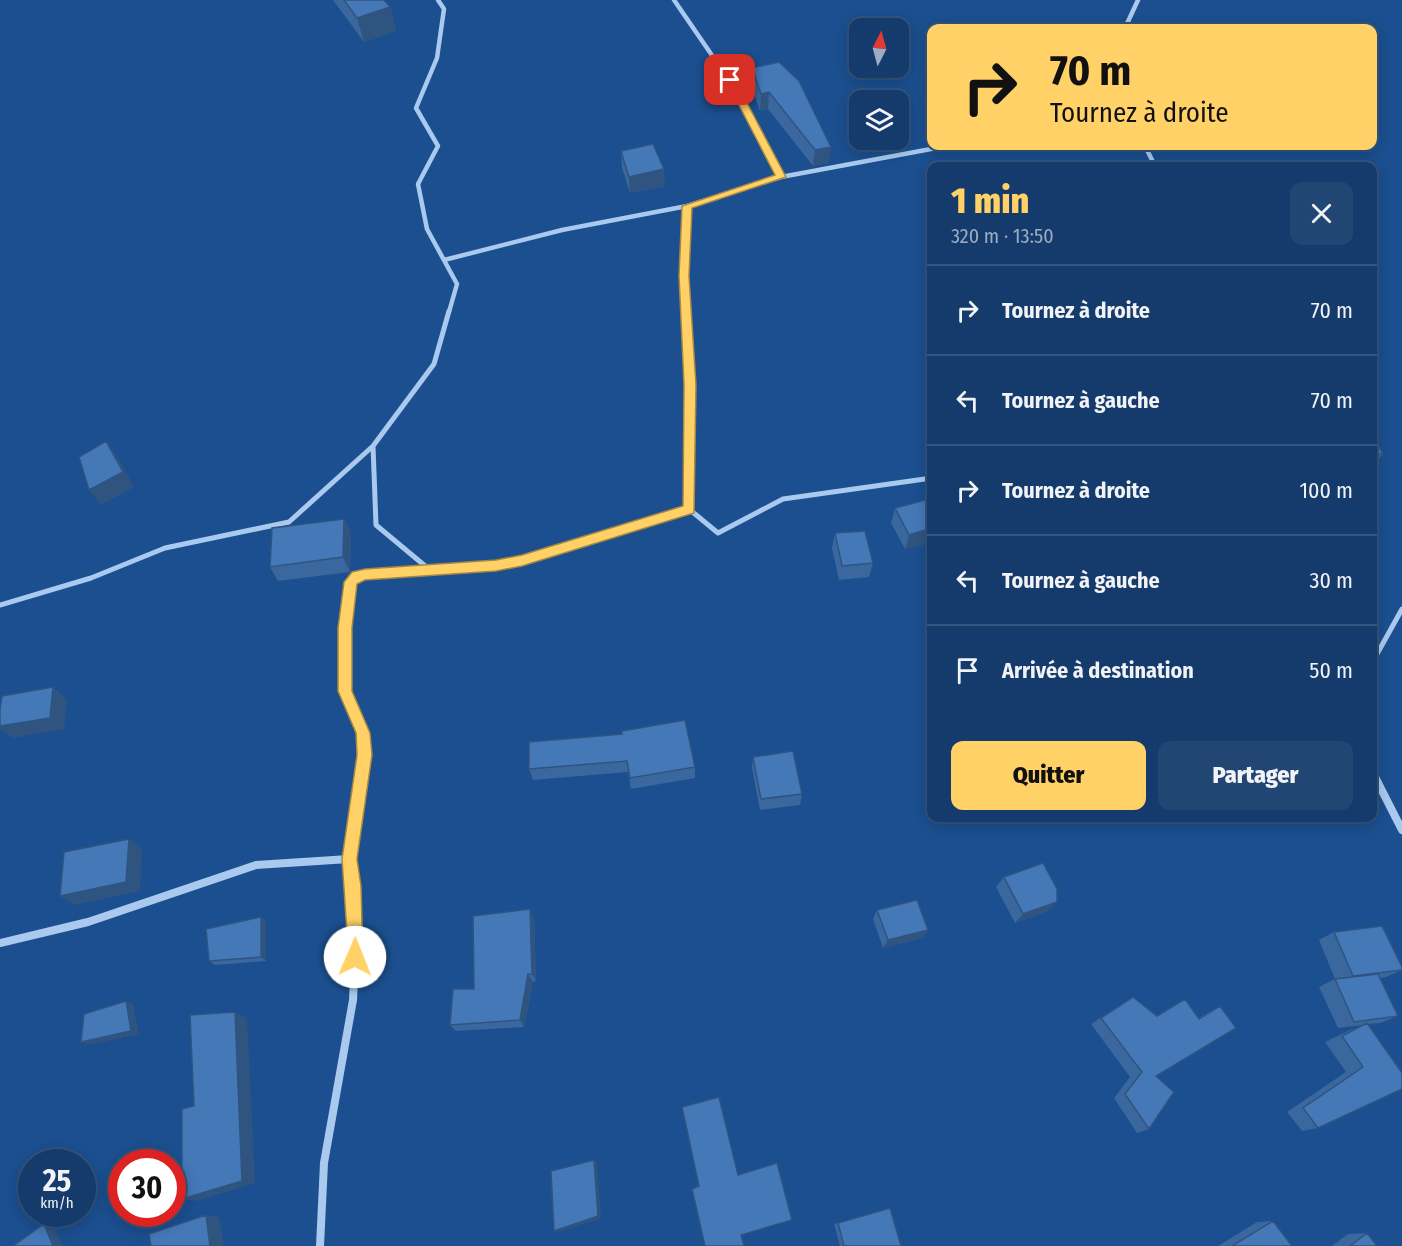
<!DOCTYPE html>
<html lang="fr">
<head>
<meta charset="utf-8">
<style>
	body { margin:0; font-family:"Fira Sans Condensed",sans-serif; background:#214673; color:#f1f3f6; height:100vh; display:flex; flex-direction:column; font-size:22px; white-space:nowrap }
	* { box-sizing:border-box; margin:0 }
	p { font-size:20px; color:#9dadc1 }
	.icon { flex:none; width:33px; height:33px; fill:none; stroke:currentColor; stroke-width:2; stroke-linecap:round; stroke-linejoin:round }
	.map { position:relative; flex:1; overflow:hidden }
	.panel { position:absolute; left:927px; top:162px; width:450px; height:660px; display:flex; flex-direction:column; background:#143b6b; border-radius:12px; box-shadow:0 3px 15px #0003,0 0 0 2px #33557e }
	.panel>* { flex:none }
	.top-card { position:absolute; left:927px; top:24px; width:450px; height:126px; border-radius:12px; box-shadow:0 3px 15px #0003,0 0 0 2px #33557e; background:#ffd166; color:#111; overflow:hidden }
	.needle { width:39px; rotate:6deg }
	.tools { position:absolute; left:849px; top:18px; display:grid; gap:12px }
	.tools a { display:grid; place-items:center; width:60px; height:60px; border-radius:12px; background:#143b6b; box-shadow:0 3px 15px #0003,0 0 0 2px #33557e; font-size:30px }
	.speed { position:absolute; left:18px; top:1149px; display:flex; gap:12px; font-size:30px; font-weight:700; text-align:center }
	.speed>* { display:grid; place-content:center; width:78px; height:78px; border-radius:50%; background:#143b6b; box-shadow:0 3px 15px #0003,0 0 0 2px #33557e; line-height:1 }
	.speed small { font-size:15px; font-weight:400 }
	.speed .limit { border:9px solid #d22; background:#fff; color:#111 }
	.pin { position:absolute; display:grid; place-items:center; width:51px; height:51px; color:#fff; margin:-26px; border-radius:12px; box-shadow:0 3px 9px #0006 }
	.me { position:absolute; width:66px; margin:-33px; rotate:1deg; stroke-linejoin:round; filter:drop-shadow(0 0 4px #0008) }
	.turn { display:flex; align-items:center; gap:21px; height:126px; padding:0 24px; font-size:27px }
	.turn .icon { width:78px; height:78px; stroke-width:2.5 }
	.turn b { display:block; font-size:42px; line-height:51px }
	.round { display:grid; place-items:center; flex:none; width:63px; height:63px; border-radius:12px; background:#214673 }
	.head { display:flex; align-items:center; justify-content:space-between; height:102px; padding:0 24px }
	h1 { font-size:36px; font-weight:800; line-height:45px; color:#ffd166 }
	.button { display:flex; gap:12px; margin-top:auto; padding:12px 24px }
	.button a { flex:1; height:69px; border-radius:12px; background:#ffd166; color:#111; font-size:24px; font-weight:800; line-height:69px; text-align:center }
	.button a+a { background:#214673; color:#f1f3f6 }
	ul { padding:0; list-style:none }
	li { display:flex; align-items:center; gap:18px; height:90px; padding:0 24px; border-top:2px solid #33557e }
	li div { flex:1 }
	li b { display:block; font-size:22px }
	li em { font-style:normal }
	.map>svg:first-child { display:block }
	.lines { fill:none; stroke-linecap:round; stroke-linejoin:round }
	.minor-far2 { stroke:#a9c9ee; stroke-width:4.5 }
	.minor-far1 { stroke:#a9c9ee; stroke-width:5 }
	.minor { stroke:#a9c9ee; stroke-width:8 }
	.wall { fill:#3a679d }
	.shaded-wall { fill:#305480 }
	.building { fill:#4478b7; stroke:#305480; stroke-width:1.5 }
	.route { fill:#ffd166; stroke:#a68842; stroke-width:1.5 }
</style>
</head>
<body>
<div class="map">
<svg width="1402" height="1246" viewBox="0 0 1402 1246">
	<rect width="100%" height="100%" fill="#1b4f8f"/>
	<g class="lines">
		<path class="minor-far2" d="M 438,0 L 444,9 L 437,58 L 416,108 L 438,146 L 418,184 L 427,229 L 457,284 L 449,312
			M 674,0 L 744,102 L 781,177
			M 1125,28 L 1138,0
			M 1145,146 L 1155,166
			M 687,206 L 781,177 L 947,146
			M 444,260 L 562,230 L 687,206 L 684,276 L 686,312"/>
		<path class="minor-far1" d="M 373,446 L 376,525 L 430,570
			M 689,509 L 718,533 L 783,499 L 932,478
			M 0,605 L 91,578 L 165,548 L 289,522 L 373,446 L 434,364 L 449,311
			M 1372,663 L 1402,609
			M 357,718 L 345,691 L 345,628 L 351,582 L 357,575 L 496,565 L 522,560 L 689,509 L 690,385 L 686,311"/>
		<path class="minor" d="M 1372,771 L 1402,830
			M 0,943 L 88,922 L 256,865 L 349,859
			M 320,1246 L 324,1163 L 353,1000 L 356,936 L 349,859 L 364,755 L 363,733 L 356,717"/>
	</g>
	<path class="wall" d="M 333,0 L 384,0 L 390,7 L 396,31 L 364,42 Z
		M 752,68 L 829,163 L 813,166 L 768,109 L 760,111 L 751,85 Z
		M 621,151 L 665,186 L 630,193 L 622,168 Z
		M 1372,433 L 1383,454 L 1372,467 Z
		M 932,504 L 932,542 L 905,549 L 891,523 L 895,508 Z
		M 344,519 L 351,533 L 350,572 L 278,581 L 270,567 Z
		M 835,533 L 873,563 L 869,577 L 839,580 L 832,548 Z
		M 529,742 L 695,767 L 695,778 L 631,789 L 628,772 L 533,780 L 529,769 Z
		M 753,757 L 802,794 L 800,805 L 760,810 L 752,768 Z
		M 1004,877 L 1048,911 L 1015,923 L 996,887 Z
		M 877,910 L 928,930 L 923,938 L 883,948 L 873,919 Z
		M 261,917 L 266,922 L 266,961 L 215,965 L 209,961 Z
		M 534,918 L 536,981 L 533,982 L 524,1027 L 456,1031 L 450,1025 L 474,989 Z
		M 1334,932 L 1402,970 L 1386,977 L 1380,978 L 1398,1016 L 1380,1023 L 1368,1024 L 1402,1073 L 1318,1128 L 1302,1131 L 1287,1112 L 1346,1072 L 1325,1042 L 1350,1030 L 1364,1025 L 1338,1028 L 1319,987 L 1335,979 L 1319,940 Z
		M 1133,997 L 1156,1016 L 1198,1018 L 1220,1006 L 1156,1076 L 1149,1129 L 1137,1133 L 1114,1098 L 1130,1077 L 1091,1024 Z
		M 890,1208 L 901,1246 L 840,1246 L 834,1224 Z
		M 1273,1221 L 1292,1246 L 1218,1246 L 1257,1222 Z
		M 1367,1233 L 1377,1246 L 1332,1246 L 1348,1234 Z"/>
	<path class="shaded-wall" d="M 390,7 L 396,31 L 364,42 L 357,18 Z
		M 769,92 L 768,109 L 760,111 L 761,94 Z
		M 831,147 L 829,163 L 813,166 L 815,150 Z
		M 664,169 L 665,186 L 630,193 L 629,177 Z
		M 106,441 L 117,456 L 134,487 L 101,505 L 89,490 Z
		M 344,519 L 351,533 L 350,572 L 343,557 Z
		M 932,528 L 932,542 L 905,549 L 909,535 Z
		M 53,687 L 67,699 L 64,729 L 13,738 L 0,729 L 0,726 Z
		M 129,839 L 142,849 L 140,891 L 75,905 L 60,896 Z
		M 1057,902 L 1048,911 L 1015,923 L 1023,914 Z
		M 530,909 L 534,918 L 536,981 L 532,974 Z
		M 261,917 L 266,922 L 266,961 L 261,957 Z
		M 928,930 L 923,938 L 883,948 L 888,940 Z
		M 528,974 L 533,982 L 524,1027 L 520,1020 Z
		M 126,1001 L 133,1004 L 139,1034 L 89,1045 L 81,1042 Z
		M 235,1012 L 247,1018 L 255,1183 L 197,1201 L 182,1199 Z
		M 594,1160 L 597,1163 L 601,1218 L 558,1232 L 554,1231 Z
		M 206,1215 L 219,1217 L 224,1246 L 210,1246 Z
		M 44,1224 L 54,1224 L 62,1246 L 53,1246 Z"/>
	<path class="building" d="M 344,0 L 384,0 L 390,7 L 357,18 Z
		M 779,62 L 799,81 L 831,147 L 815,150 L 769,92 L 761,94 L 752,68 Z
		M 653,144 L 664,169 L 629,177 L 621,151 Z
		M 1372,433 L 1383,454 L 1372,455 Z
		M 106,441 L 123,472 L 89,490 L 79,457 Z
		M 929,499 L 932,504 L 932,528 L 909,535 L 895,508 Z
		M 344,519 L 343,557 L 270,567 L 272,528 Z
		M 865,531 L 873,563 L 842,566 L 835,533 Z
		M 53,687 L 50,718 L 0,726 L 0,709 L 2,696 Z
		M 685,720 L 695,767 L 630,778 L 627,761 L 529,769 L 529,742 L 622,734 L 622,731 Z
		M 793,751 L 802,794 L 761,799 L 753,757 Z
		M 129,839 L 126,882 L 60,896 L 64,852 Z
		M 1043,863 L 1057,889 L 1057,902 L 1023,914 L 1004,877 Z
		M 917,900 L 928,930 L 888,940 L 877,910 Z
		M 530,909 L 532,974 L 528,974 L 520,1020 L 450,1025 L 453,989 L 474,989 L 473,916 Z
		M 261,917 L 261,957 L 209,961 L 206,929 Z
		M 1382,926 L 1402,967 L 1402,970 L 1353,976 L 1334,932 Z
		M 1378,974 L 1398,1016 L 1354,1022 L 1335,979 Z
		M 1133,997 L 1157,1016 L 1185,999 L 1199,1019 L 1220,1006 L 1236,1028 L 1156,1076 L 1174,1092 L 1149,1129 L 1125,1094 L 1142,1072 L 1101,1018 Z
		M 126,1001 L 131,1031 L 81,1042 L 84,1014 Z
		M 235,1012 L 242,1181 L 182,1199 L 182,1109 L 194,1106 L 190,1015 Z
		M 1367,1023 L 1402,1073 L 1402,1089 L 1318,1128 L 1303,1108 L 1363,1067 L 1342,1036 Z
		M 719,1097 L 738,1175 L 777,1163 L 792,1220 L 741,1235 L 744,1246 L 705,1246 L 692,1189 L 699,1186 L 682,1107 Z
		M 594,1160 L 598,1216 L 554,1231 L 551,1171 Z
		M 890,1208 L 901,1246 L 844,1246 L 838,1223 Z
		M 206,1215 L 210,1246 L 151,1246 L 149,1234 Z
		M 1273,1221 L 1292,1246 L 1232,1246 Z
		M 44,1224 L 53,1246 L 13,1246 Z
		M 1367,1233 L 1377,1246 L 1350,1246 Z"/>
	<path class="route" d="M 730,78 L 735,80 L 786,177 L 692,208 L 689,276 L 696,385 L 694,513 L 522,566 L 496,571 L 365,580 L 357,584 L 352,628 L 352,691 L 370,733 L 372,755 L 357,859 L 361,886 L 363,957 L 361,963 L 355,966 L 349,963 L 342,859 L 357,755 L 356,733 L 338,691 L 338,628 L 344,582 L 352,572 L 365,569 L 496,560 L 522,555 L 683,506 L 684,385 L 679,276 L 682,206 L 775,175 L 726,80 Z"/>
</svg>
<div class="tools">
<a><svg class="needle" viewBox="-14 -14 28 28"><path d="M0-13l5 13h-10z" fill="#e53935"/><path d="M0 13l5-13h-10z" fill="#9dadc1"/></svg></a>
<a><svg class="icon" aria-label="layers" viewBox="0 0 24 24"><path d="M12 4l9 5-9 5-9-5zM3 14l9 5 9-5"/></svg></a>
</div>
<div class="speed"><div>25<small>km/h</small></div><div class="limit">30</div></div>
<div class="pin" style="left:730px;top:80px;background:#d93025"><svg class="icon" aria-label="arrive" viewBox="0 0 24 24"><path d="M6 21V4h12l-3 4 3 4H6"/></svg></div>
<svg class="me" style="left:355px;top:957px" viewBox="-20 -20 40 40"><circle r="19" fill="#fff"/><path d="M0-13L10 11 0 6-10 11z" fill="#ffd166"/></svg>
<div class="top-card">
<div class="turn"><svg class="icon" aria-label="right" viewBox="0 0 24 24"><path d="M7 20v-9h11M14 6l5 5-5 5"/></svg><div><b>70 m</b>Tournez à droite</div></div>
</div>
<section class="panel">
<div class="head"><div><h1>1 min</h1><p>320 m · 13:50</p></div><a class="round"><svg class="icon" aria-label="close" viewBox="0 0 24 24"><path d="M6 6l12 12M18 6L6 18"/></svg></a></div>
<ul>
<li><svg class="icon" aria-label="right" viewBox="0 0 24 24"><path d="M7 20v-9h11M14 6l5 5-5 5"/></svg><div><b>Tournez à droite</b></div><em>70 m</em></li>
<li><svg class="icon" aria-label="left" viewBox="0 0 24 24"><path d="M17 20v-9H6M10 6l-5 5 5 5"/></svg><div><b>Tournez à gauche</b></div><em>70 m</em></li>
<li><svg class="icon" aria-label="right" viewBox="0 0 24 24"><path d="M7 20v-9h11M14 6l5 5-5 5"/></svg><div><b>Tournez à droite</b></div><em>100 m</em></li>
<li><svg class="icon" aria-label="left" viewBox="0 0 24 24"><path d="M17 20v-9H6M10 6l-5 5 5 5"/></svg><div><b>Tournez à gauche</b></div><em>30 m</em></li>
<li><svg class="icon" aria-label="arrive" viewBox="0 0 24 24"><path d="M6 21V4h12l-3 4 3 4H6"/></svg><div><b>Arrivée à destination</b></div><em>50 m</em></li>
</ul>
<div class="button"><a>Quitter</a><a>Partager</a></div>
</section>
</div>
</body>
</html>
